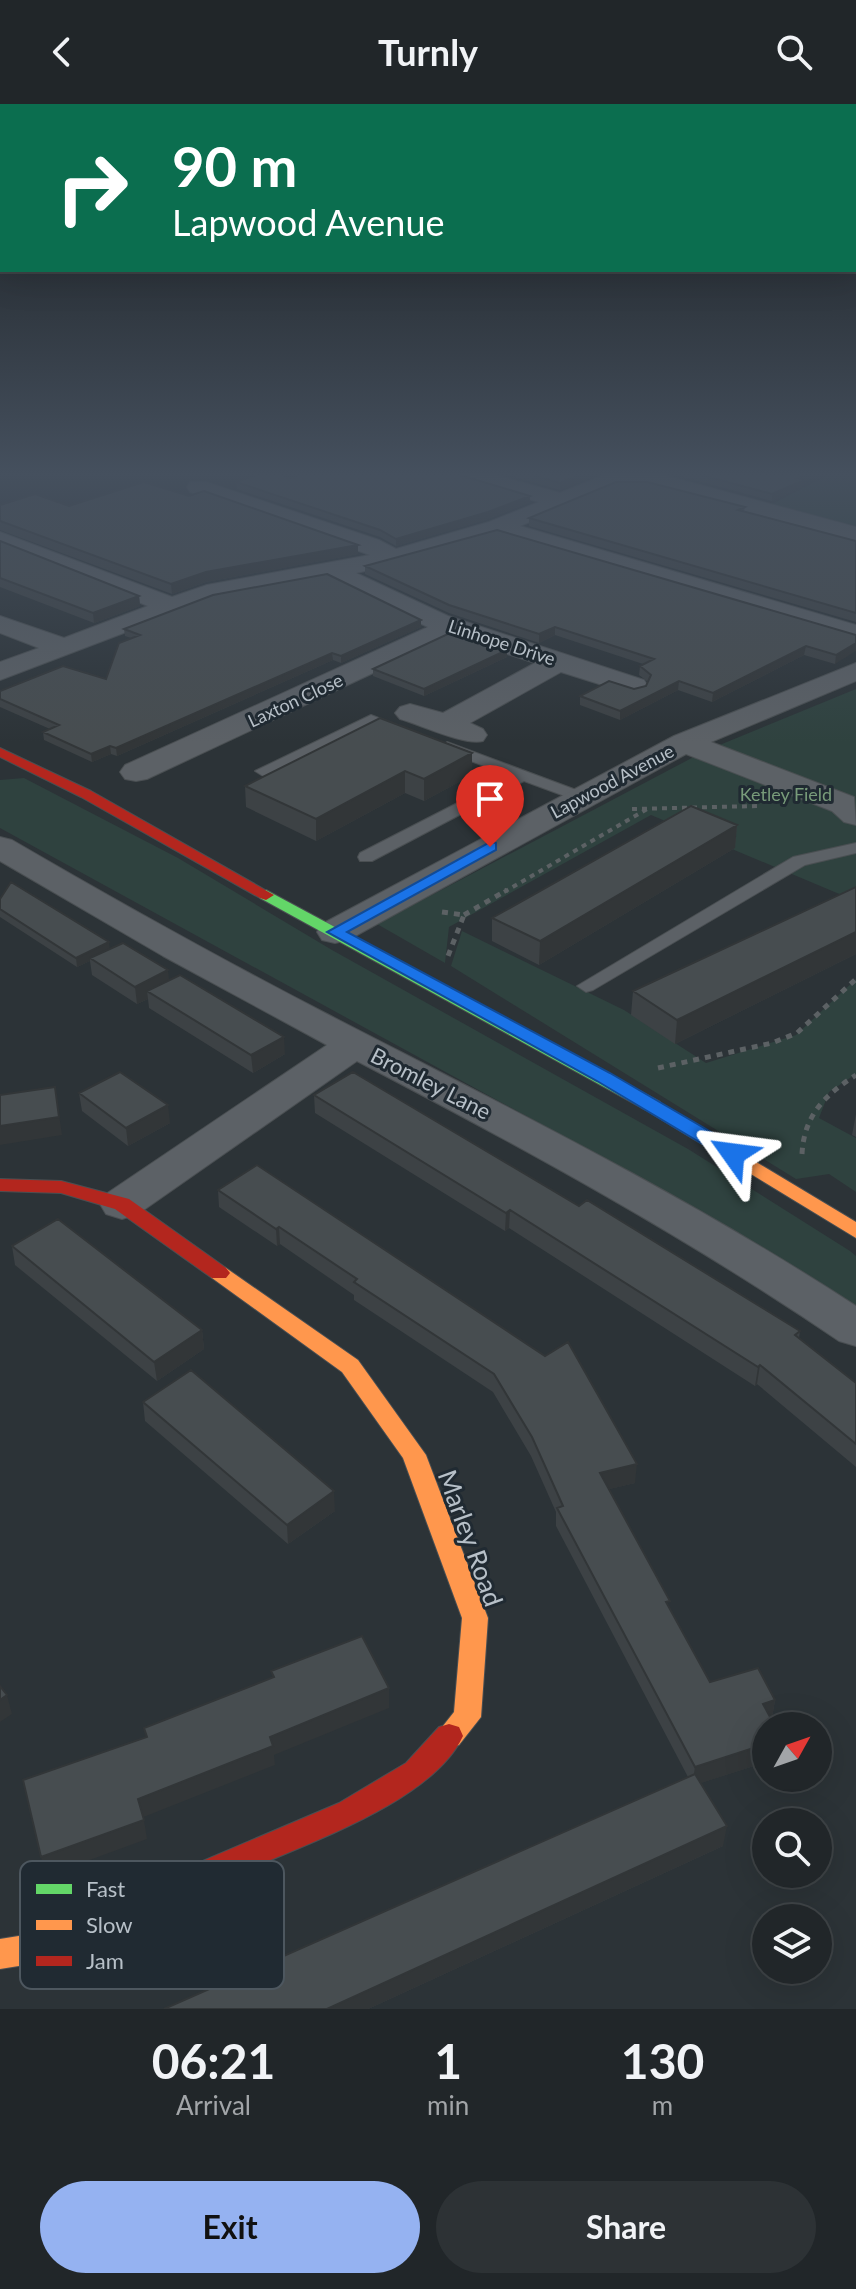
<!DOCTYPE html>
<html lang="en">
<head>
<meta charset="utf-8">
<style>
	body { margin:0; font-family:Lato,sans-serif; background:#2d3235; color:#f1f3f6; height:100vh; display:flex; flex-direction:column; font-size:30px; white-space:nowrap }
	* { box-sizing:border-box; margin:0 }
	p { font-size:26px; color:#a2a5a8 }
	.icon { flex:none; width:44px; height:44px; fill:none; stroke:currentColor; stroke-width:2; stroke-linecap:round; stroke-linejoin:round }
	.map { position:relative; height:1905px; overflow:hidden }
	.sheet { display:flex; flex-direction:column; background:#212629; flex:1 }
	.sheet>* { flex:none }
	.top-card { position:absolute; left:0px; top:0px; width:856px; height:168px; box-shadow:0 8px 32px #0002,0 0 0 2px #3e4346; background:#0b6e4f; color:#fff; overflow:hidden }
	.needle { width:52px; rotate:50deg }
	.fabs { position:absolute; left:752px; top:1608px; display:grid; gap:16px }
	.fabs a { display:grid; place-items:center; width:80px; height:80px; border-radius:50%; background:#212629; box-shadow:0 8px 32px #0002,0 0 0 2px #3e4346; font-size:40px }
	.pin { position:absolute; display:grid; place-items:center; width:68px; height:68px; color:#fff; margin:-82px -34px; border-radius:50% 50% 50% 0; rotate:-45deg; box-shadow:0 0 8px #0007 }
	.pin .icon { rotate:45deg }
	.me { position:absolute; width:88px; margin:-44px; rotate:301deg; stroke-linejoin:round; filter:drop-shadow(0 0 6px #0008) }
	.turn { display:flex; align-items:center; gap:28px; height:168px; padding:0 40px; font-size:36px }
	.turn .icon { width:104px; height:104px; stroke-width:2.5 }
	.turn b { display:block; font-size:56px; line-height:68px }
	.eta { display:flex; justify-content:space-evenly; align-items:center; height:136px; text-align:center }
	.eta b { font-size:48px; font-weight:700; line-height:56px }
	.action { display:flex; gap:16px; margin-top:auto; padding:16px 40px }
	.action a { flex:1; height:92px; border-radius:48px; background:#95b2f1; color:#111; font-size:32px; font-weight:700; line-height:92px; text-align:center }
	.action a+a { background:#2d3235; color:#f1f3f6 }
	header { display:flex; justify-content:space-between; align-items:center; height:104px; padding:0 40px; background:#212629; font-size:36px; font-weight:700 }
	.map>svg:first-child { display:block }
	.green { fill:#2f423f }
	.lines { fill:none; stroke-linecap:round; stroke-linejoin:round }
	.lane-casing { stroke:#4a4f52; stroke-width:2 }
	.street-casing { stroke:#4a4f52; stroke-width:2 }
	.fast-casing { stroke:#4a4f52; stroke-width:2 }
	.slow-casing { stroke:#4a4f52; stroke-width:2 }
	.jam-casing { stroke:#4a4f52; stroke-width:2 }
	.path-far1 { stroke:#5c6164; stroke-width:4; stroke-dasharray:5 5; stroke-linecap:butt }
	.path { stroke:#5c6164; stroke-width:5; stroke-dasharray:6 6; stroke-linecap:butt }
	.lane { fill:#5c6166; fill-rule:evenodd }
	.street { fill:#5c6166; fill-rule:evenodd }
	.fast { fill:#63d668; fill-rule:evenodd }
	.slow { fill:#ff974d; fill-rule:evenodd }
	.jam { fill:#b3261e; fill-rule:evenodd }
	.wall { fill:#3d4245 }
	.shaded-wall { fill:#323638 }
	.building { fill:#474d50; stroke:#323638; stroke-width:2 }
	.route { fill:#1a73e8; stroke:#114b97; stroke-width:2 }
	.labels { text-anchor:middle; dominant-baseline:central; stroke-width:6; stroke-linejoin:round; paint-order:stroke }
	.far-street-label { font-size:18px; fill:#b7c0c8; stroke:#202a32 }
	.far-park-label { font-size:18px; fill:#789b7a; stroke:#202a32 }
	.street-label { font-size:22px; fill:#b7c0c8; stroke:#202a32 }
	.near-street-label { font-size:26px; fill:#b7c0c8; stroke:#202a32 }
	.key { fill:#202a32; stroke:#4d575f; stroke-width:2 }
	.key-label { font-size:22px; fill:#b7c0c8 }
</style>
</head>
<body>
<header><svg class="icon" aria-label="back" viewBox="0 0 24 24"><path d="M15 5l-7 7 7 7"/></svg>Turnly<svg class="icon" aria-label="search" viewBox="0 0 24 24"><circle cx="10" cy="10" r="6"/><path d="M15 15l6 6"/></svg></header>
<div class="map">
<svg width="856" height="1905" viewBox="0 0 856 1905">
	<rect width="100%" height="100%" fill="#2c3337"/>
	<path class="green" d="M 828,371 L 856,371 L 856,422 L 772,400 Z
		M 856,585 L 856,797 L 651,711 L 449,823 L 445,859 L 377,820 L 705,647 Z
		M 24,674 L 178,754 L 332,846 L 688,1045 L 850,1147 L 856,1152 L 856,1204 L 716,1116 L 0,724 L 0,676 Z
		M 462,827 L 624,906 L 706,959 L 796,931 L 856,875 L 856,970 L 829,988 L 819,1014 L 856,1034 L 856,1088 L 829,1070 L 796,1075 L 451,862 Z"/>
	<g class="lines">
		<g class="lane-casing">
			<path id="lane" d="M 371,611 L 409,626 L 402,630 L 372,620 L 269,670 L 263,672 L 255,667 Z
				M 447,638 L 587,690 L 589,693 L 581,698 L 524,677 L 372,757 L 360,757 L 358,753 L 360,749 L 510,672 L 442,646 L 439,643 Z
				M 856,739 L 856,749 L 805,761 L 593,886 L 586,888 L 577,882 L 793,753 Z"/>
		</g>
		<g class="street-casing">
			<path id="street" d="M 458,371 L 495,371 L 560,389 L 604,371 L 663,371 L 856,423 L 856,437 L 647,382 L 615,383 L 520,422 L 856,521 L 856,538 L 497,431 L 402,459 L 356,469 L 448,512 L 644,576 L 648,582 L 644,588 L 634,591 L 561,568 L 470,619 L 483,625 L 487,631 L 483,637 C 465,642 421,621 400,615 L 395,609 L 400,603 L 410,600 L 443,609 L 535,559 L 452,532 L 147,675 L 136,677 L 125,675 L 120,668 L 125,661 L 428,523 L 355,490 L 328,474 L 213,495 L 0,576 L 0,558 L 39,544 L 0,529 L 0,512 L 64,534 L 148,502 L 0,443 L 0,428 L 172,493 L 207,481 L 370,451 L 190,388 L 187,383 L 190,378 L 206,378 L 379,436 L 396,445 L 489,418 L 539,398 L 461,376 Z
				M 856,559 L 856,577 L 711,638 L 854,693 L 856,721 L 844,718 L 832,707 L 686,650 L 348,836 L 335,839 L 322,836 L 317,828 L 322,820 L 674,632 Z
				M 0,733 L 12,736 C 115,796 219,854 325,909 C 505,1002 686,1091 856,1202 L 856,1242 L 839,1237 C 685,1132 522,1043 357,957 L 138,1110 L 122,1115 L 106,1110 L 100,1100 L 106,1090 L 327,941 L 163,852 L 0,757 Z"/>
		</g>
		<g class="fast-casing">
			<path id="fast" d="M 266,786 L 660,998 L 662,1002 L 660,1006 L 646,1006 L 260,794 L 258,791 Z"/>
		</g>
		<g class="slow-casing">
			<path id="slow" d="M 653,996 L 856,1118 L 856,1134 L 646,1006 L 644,1002 Z
				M 219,1162 L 226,1164 L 358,1256 L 426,1351 L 488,1514 L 481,1613 L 459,1641 L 449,1644 L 439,1641 L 435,1632 L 454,1608 L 462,1514 L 403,1354 L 342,1268 L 212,1174 L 208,1169 L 212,1164 Z
				M 127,1789 L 138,1794 L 142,1804 L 138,1814 L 31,1860 L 0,1865 L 0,1835 L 31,1830 Z"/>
		</g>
		<g class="jam-casing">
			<path id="jam" d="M 0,644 L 91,687 L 274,791 L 266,796 L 260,794 L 81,693 L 0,653 Z
				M 0,1075 L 61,1077 L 129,1095 L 226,1164 L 230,1169 L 226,1174 L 212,1174 L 115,1105 L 61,1089 L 0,1087 Z
				M 449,1620 L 459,1623 L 463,1632 C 433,1696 313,1737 252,1764 C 210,1782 169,1802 127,1819 L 116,1814 L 112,1804 L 116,1794 L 339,1699 L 406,1659 L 439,1623 Z"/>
		</g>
		<path class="path-far1" d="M 632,705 L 758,702
			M 504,788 L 647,705"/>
		<path class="path" d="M 442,808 L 464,811 L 448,852
			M 464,811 L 507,786
			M 658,964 L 772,939 L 797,929 L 856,875
			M 802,1050 C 804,1011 825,991 856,971"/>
		<use href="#lane" class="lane"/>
		<use href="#street" class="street"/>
		<use href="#fast" class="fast"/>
		<use href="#slow" class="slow"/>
		<use href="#jam" class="jam"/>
	</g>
	<path class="wall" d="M 508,371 L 595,371 L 560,386 Z
		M 676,371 L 817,371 L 804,377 L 803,382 L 772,397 Z
		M 460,372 L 530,392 L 530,398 L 488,415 L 396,442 L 380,433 L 237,385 L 236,378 L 291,374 Z
		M 189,392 L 358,441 L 358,450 L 206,478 L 172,490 L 0,426 L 0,401 L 69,402 Z
		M 745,403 L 744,407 L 856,437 L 856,518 L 529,422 L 529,414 Z
		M 0,437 L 139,492 L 140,502 L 94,519 L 0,483 Z
		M 365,462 L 856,531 L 835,560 L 804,551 L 712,598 L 678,586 L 620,616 L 580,601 L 580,592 L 634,585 L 646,582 L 648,578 L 639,571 L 640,562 L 643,560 L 555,531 L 539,539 L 449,509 L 365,470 Z
		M 421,523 L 341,559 L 333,556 L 117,652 L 111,650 L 92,658 L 44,636 L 43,628 L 50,625 L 0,603 L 0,587 L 106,575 L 131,534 L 125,532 L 124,525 Z
		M 507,546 L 507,553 L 424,592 L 373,572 L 373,565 Z
		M 472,649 L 472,671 L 424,697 L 405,689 L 316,737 L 246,703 L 245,682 Z
		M 737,721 L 735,744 L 539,861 L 492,837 L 492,814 Z
		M 856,783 L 856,850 L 675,940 L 631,911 L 633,887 Z
		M 0,795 L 110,845 L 169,876 L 285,950 L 253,969 L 149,904 L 148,895 L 137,900 L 92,871 L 90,857 L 77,863 L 0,813 Z
		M 79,989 L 170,1019 L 128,1042 L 82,1007 Z
		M 314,991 L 579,1102 L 800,1227 L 799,1234 L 856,1279 L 856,1363 L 757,1280 L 755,1282 L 509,1124 L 505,1127 L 315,1009 Z
		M 856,1010 L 856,1033 L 852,1031 Z
		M 257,1061 L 635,1379 L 609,1385 L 669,1504 L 710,1578 L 775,1596 L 772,1614 L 771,1615 L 766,1658 L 700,1679 L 723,1742 L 368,1905 L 164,1905 L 688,1673 L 556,1422 L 556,1408 L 531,1352 L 493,1288 L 354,1196 L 354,1191 L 280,1140 L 277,1142 L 219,1103 L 218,1086 Z
		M 12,1142 L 202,1226 L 204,1245 L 157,1277 L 15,1161 Z
		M 143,1298 L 335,1407 L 288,1440 L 145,1317 Z"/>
	<path class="shaded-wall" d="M 579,371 L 595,371 L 560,386 L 560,379 Z
		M 803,371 L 817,371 L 804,377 L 803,382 L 772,397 L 772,390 Z
		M 530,392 L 530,398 L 488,415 L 396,442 L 396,435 Z
		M 358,441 L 358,450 L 206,478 L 172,490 L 171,480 L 206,468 Z
		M 139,492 L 140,502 L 94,519 L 93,509 Z
		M 421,516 L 421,523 L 341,559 L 341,552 Z
		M 555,523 L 555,531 L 539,539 L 539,530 Z
		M 856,539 L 856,547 L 835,560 L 836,551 Z
		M 806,542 L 804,551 L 712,598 L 713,589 Z
		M 507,546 L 507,553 L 424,592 L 424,585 Z
		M 332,549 L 333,556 L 117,652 L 116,644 Z
		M 679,577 L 678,586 L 620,616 L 620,607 Z
		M 110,642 L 111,650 L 92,658 L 91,650 Z
		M 472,649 L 472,671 L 424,697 L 424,675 Z
		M 405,667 L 405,689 L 316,737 L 316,715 Z
		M 737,721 L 735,744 L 539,861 L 540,837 Z
		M 856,828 L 856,850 L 675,940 L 677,916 Z
		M 109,838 L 110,847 L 90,854 L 90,857 L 77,863 L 76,854 Z
		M 168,866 L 170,884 L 147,887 L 148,895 L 137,900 L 135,883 Z
		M 284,933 L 285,950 L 253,969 L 251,951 Z
		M 55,983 L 62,1031 L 0,1041 L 0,1022 Z
		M 168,1001 L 170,1019 L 128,1042 L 126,1024 Z
		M 510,1106 L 509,1124 L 505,1127 L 506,1109 Z
		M 279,1123 L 280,1140 L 277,1142 L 276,1125 Z
		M 202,1226 L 204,1245 L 157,1277 L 154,1258 Z
		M 760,1261 L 757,1280 L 755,1282 L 758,1263 Z
		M 637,1360 L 635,1379 L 598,1388 L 600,1369 Z
		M 334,1387 L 335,1407 L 288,1440 L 287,1421 Z
		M 389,1584 L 389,1604 L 274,1651 L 275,1661 L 141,1714 L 138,1695 L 270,1633 Z
		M 7,1591 L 12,1610 L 0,1618 L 0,1596 Z
		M 775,1596 L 772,1614 L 759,1618 L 763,1600 Z
		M 766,1640 L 766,1658 L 692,1682 L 695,1663 Z
		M 144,1716 L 147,1735 L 46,1772 L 41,1753 Z
		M 727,1722 L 723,1742 L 368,1905 L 327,1905 Z"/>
	<path class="building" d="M 256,371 L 283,371 L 291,374 L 298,371 L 460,371 L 530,392 L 488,408 L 396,435 L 380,426 L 236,378 Z
		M 532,371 L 579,371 L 560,379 Z
		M 701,371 L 803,371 L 798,374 L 804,376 L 772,390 Z
		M 144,378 L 189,392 L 204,387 L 358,441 L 206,468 L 171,480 L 0,417 L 0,401 L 35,390 L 69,402 Z
		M 616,378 L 647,378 L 745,403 L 738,406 L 856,437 L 856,509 L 529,414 Z
		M 497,426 L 856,531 L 856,539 L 836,551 L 806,542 L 713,589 L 679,577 L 620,607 L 580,592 L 609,577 L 634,585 L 646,582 L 651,571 L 640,562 L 654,555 L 555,523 L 539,530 L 449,501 L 365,462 Z
		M 0,437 L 139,492 L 93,509 L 0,474 Z
		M 327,470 L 421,516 L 341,552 L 332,549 L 116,644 L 110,642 L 91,650 L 43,628 L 59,621 L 0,595 L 0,587 L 63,562 L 106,575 L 119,539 L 140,531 L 124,525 L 213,491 Z
		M 452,528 L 507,546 L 424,585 L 373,565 Z
		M 380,614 L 472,649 L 424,675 L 405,667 L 316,715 L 245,682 Z
		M 691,702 L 737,721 L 540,837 L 492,814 Z
		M 11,778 L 109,838 L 76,854 L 0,805 L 0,795 Z
		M 856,783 L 856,828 L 677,916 L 633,887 Z
		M 123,839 L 168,866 L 135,883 L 90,854 Z
		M 180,871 L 284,933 L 251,951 L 147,887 Z
		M 120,968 L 168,1001 L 126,1024 L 79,989 Z
		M 353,968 L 579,1102 L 587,1096 L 800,1227 L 795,1231 L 856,1279 L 856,1340 L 760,1261 L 758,1263 L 510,1106 L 506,1109 L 314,991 Z
		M 55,983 L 59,1013 L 0,1022 L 0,991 Z
		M 257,1061 L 545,1252 L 568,1238 L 637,1360 L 600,1369 L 670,1497 L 666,1498 L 710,1578 L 758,1564 L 775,1596 L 763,1600 L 775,1622 L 766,1622 L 766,1640 L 695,1663 L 557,1404 L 563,1402 L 532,1333 L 494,1270 L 354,1178 L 357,1175 L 279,1123 L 276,1125 L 218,1086 Z
		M 58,1115 L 202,1226 L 154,1258 L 12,1142 Z
		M 191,1266 L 334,1387 L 287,1421 L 143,1298 Z
		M 362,1532 L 389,1584 L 270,1633 L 273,1642 L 138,1695 L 144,1716 L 41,1753 L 23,1676 L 147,1633 L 144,1624 L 274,1573 L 271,1567 Z
		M 0,1582 L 7,1591 L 0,1596 Z
		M 695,1670 L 727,1722 L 327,1905 L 164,1905 Z"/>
	<linearGradient id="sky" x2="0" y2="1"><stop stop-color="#181c1e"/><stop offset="0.58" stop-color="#45505e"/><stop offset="1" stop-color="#45505e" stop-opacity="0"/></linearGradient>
	<rect width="856" height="638" fill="url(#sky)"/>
	<path class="route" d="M 490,738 L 496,739 L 496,746 L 347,828 L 610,969 L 740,1045 L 743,1050 L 740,1054 L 726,1054 L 597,977 L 327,828 Z"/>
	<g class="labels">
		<g class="far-street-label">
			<text transform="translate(502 538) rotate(18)">Linhope Drive</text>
			<text transform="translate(295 596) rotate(-25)">Laxton Close</text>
			<text transform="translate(612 677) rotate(-28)">Lapwood Avenue</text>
		</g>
		<g class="far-park-label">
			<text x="786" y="690">Ketley Field</text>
		</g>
		<g class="street-label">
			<text transform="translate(431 979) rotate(27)">Bromley Lane</text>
		</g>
		<g class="near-street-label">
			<text transform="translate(471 1434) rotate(70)">Marley Road</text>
		</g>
	</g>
	<rect x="20" y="1757" width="264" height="128" rx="12" class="key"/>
	<rect x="36" y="1780" width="36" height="10" fill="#63d668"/>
	<rect x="36" y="1816" width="36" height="10" fill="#ff974d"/>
	<rect x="36" y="1852" width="36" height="10" fill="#b3261e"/>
	<g class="key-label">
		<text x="86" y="1793">Fast</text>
		<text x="86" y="1829">Slow</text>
		<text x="86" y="1865">Jam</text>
	</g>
</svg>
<div class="fabs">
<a><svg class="needle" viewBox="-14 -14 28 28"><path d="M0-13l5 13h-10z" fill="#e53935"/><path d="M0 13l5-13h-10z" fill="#a2a5a8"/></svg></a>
<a><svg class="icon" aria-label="search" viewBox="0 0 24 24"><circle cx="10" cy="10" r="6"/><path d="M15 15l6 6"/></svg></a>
<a><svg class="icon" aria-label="layers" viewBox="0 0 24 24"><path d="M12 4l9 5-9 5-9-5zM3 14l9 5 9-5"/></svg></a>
</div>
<div class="pin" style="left:490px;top:743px;background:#d93025"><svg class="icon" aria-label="arrive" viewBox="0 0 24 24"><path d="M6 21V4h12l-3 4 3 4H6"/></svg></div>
<svg class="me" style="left:733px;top:1050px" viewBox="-20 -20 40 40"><path d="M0-17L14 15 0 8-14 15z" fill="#1a73e8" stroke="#fff" stroke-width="4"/></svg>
<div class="top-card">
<div class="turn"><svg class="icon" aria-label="right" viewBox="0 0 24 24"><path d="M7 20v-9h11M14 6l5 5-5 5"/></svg><div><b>90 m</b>Lapwood Avenue</div></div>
</div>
</div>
<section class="sheet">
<div class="eta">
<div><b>06:21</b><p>Arrival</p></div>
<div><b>1</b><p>min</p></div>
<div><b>130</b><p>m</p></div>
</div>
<div class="action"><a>Exit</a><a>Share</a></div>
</section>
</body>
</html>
